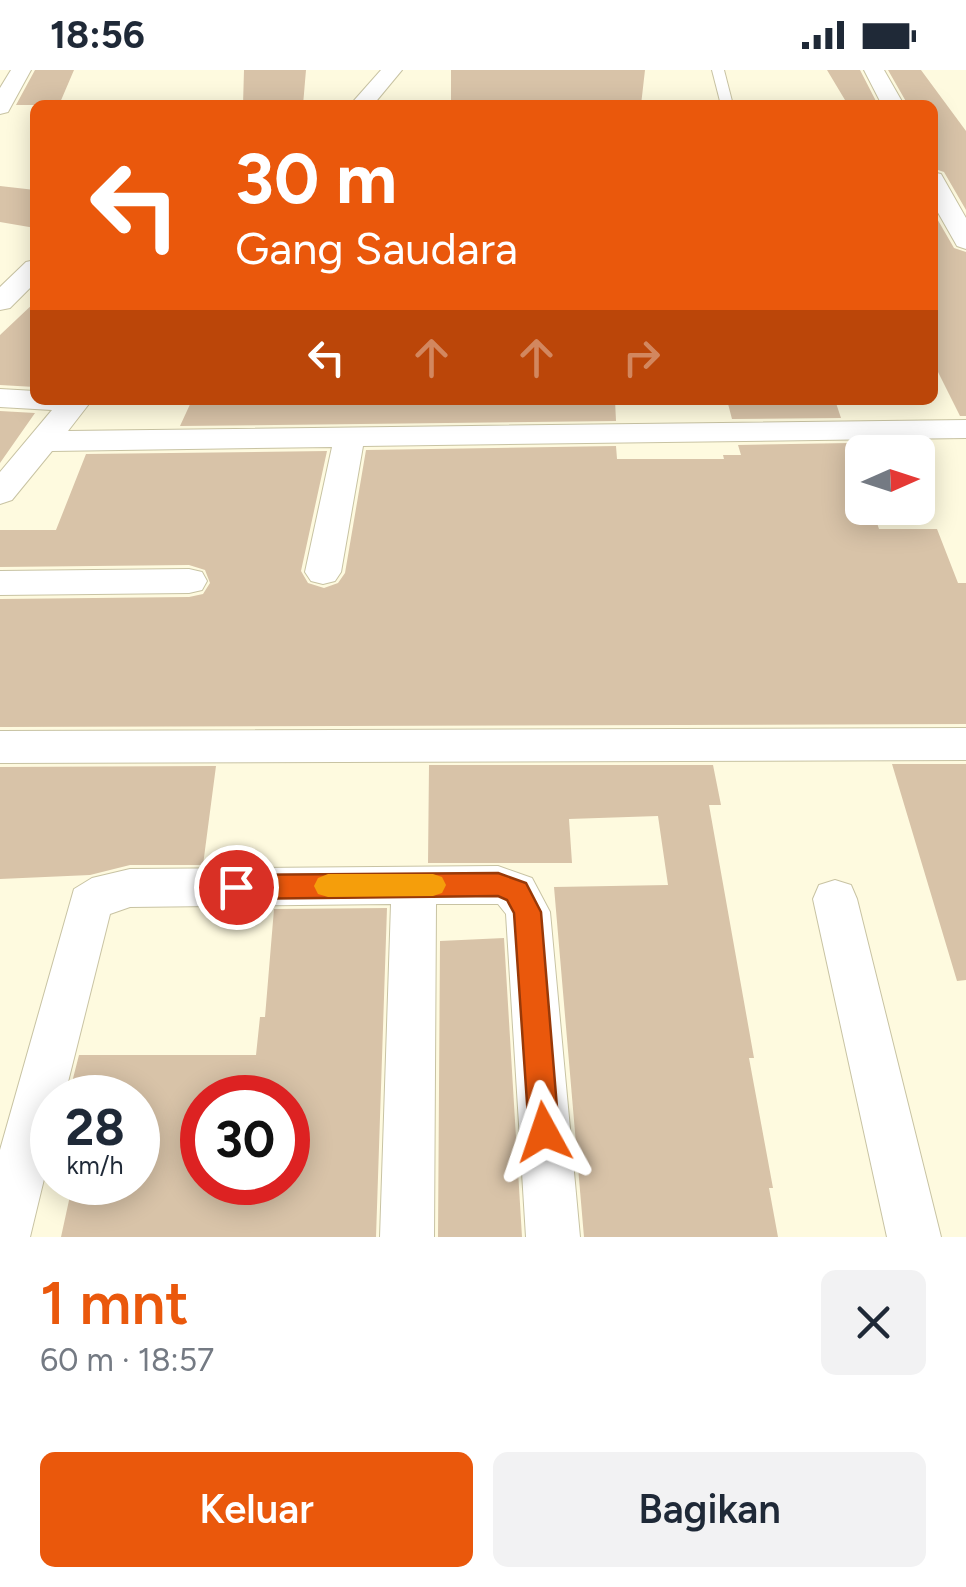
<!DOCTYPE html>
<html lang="id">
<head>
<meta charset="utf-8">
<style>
	body { margin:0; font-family:Figtree,sans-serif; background:#f2f2f3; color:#1f2937; height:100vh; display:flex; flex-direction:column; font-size:38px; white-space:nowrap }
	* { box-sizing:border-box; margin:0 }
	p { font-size:32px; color:#747a83 }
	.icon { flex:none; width:55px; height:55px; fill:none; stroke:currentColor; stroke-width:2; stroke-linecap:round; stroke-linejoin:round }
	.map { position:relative; height:1167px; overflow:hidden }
	.panel { display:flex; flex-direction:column; background:#fff; flex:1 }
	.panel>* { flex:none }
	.banner { position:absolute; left:30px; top:30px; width:908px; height:305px; border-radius:15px; box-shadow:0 5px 25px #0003; background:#ea580c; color:#fff; overflow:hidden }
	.needle { width:65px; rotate:87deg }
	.controls { position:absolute; left:845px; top:365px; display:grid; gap:20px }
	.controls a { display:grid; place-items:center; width:90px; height:90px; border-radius:15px; background:#fff; box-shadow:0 5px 25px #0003; font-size:50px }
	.speed { position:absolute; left:30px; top:1005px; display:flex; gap:20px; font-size:50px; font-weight:700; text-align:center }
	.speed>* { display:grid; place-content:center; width:130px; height:130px; border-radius:50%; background:#fff; box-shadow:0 5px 25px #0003; line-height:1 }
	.speed small { font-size:25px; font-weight:400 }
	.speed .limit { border:15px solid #d22; background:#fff; color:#111 }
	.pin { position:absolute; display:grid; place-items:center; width:85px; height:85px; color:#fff; margin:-42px; border:5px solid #fff; border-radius:50%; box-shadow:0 2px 10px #0007 }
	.me { position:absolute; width:110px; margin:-55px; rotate:355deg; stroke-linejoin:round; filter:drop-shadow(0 0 8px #0008) }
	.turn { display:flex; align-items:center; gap:35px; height:210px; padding:0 40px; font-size:45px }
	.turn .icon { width:130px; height:130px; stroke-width:2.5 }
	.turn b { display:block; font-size:70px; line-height:85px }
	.lanes { display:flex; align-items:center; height:95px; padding:0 40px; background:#0003; justify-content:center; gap:50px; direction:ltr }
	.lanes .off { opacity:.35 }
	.round { display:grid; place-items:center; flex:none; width:105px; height:105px; border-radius:15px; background:#f2f2f3 }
	.overview { display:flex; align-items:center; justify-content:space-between; height:170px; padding:0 40px }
	h1 { font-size:60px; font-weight:600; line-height:75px; color:#ea580c }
	.primary-button { display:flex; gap:20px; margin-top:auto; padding:20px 40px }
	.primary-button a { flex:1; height:115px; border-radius:15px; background:#ea580c; color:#fff; font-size:40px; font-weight:600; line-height:115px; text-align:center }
	.primary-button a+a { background:#f2f2f3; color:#1f2937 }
	.status { display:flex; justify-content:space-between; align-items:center; height:70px; padding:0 50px; background:#fff; direction:ltr }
	.status svg { height:28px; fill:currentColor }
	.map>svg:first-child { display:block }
	.building { fill:#d8c3a8; fill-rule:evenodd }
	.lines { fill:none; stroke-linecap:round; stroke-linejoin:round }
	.service-casing { stroke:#c8c3a3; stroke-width:2 }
	.minor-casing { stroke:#c8c3a3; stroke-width:2 }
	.service { fill:#fff; fill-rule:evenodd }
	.minor { fill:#fff; fill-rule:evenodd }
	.route { fill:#ea580c; stroke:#983908; stroke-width:2.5 }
	.slow { fill:#f59e0b }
</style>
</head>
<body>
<div class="status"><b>18:56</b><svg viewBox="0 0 49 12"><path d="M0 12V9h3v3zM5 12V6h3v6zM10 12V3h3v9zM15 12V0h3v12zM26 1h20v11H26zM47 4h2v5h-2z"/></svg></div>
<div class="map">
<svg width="966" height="1167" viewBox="0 0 966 1167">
	<rect width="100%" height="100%" fill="#fefadf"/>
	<path class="building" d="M 35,0 L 74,0 L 59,35 L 16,35 Z
		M 244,0 L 306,0 L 303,35 L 243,35 Z
		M 451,0 L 645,0 L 641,35 L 451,35 Z
		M 827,0 L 860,0 L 878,35 L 848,35 Z
		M 888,0 L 921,0 L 966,61 L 966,140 L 944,102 L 932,98 L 932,35 L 908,35 Z
		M 0,116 L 35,120 L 35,158 L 0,152 Z
		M 932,140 L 954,178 L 966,182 L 966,346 L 960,346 L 932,290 Z
		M 35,232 L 35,317 L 0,315 L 0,265 Z
		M 192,330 L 615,330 L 616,351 L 180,356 Z
		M 727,330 L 835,330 L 841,348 L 732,349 Z
		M 0,341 L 35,343 L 0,393 Z
		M 850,373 L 862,411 L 862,438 L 872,438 L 879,459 L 937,459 L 958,513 L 966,513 L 966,654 L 0,657 L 0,529 L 189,527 L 203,524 L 210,513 L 205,500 L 189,495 L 0,497 L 0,460 L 56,460 L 86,384 L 327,381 L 301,501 L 308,513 L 324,518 L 338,513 L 345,503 L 366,380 L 616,376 L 617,389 L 724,389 L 723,385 L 741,385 L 738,375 Z
		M 892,694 L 966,694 L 966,910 L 957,911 Z
		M 429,695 L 713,695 L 721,735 L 709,735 L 754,988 L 749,988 L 773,1118 L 769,1118 L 778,1167 L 584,1167 L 554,817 L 668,815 L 658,746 L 569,749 L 572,793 L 428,793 Z
		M 216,696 L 203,795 L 130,795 L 90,805 L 0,809 L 0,697 Z
		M 387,838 L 376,1167 L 61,1167 L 73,1112 L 138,1112 L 138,1028 L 68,1028 L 79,985 L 256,985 L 260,947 L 265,947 L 274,839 ZM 202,1028 L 288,1028 L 288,1112 L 202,1112 Z
		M 504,868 L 522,1167 L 438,1167 L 440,871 Z"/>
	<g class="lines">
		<g class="service-casing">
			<path id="service" d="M 712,0 L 724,0 L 733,35 L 721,35 Z"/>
		</g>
		<g class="minor-casing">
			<path id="minor" d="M 11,0 L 31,0 L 8,42 L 0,44 L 0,18 Z
				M 381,0 L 402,0 L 373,35 L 350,35 Z
				M 864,0 L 884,0 L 904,35 L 882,35 Z
				M 932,102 L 941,104 L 966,148 L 966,179 L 957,176 L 932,132 Z
				M 35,190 L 35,213 L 10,238 L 0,240 L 0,217 L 26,192 Z
				M 0,319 L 35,321 L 35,330 L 92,330 L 68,361 L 966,350 L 966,368 L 363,376 L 341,502 L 335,511 L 323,514 L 311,511 L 305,502 L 332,377 L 52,381 L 12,430 L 0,434 L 0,402 L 52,340 L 0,337 Z
				M 189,499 L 202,502 L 207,511 L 202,520 L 189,523 L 0,525 L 0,501 Z
				M 966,658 L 966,690 L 0,693 L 0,661 Z
				M 498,796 L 532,808 L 550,842 L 580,1167 L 526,1167 L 506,844 L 498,834 L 436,834 L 434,1167 L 380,1167 L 391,834 L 130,837 L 110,844 L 64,1028 L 52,1028 L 52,1076 L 30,1167 L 0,1167 L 0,1080 L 74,819 L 92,808 L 130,799 Z
				M 835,810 L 851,815 L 857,829 L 941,1167 L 887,1167 L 813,829 L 819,815 Z"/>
		</g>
		<use href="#service" class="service"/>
		<use href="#minor" class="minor"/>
	</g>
	<path class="route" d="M 498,803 L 526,813 L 541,842 L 559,1062 L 555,1073 L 544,1077 L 533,1073 L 529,1062 L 514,843 L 507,830 L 498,826 L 236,829 L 227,825 L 223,817 L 227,809 L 236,805 Z"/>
	<path class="slow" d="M 328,804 L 433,804 L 442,807 L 446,815 L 442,823 L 433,826 L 328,827 L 318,824 L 314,816 L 318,808 Z"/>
</svg>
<div class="controls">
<a><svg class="needle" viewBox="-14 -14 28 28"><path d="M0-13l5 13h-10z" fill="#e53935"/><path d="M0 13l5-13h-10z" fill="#747a83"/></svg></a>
</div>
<div class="speed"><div>28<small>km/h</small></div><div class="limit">30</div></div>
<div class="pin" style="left:236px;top:817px;background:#d93025"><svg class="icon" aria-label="arrive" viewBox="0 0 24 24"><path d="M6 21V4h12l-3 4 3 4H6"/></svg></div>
<svg class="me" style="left:544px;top:1062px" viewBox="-20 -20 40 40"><path d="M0-17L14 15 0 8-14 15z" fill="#ea580c" stroke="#fff" stroke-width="4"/></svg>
<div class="banner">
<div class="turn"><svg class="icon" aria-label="left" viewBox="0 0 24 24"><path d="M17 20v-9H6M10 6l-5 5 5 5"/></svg><div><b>30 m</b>Gang Saudara</div></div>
<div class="lanes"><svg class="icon" aria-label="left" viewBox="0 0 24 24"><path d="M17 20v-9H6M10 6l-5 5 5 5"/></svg><svg class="icon off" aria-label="ahead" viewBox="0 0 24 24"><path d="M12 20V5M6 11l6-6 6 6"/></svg><svg class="icon off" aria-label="ahead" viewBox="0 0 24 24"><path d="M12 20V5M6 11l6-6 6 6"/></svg><svg class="icon off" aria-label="right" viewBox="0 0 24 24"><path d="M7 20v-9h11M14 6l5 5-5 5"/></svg></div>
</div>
</div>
<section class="panel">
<div class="overview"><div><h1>1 mnt</h1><p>60 m · 18:57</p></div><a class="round"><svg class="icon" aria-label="close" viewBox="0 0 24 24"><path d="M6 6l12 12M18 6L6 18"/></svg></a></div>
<div class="primary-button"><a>Keluar</a><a>Bagikan</a></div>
</section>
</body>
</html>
